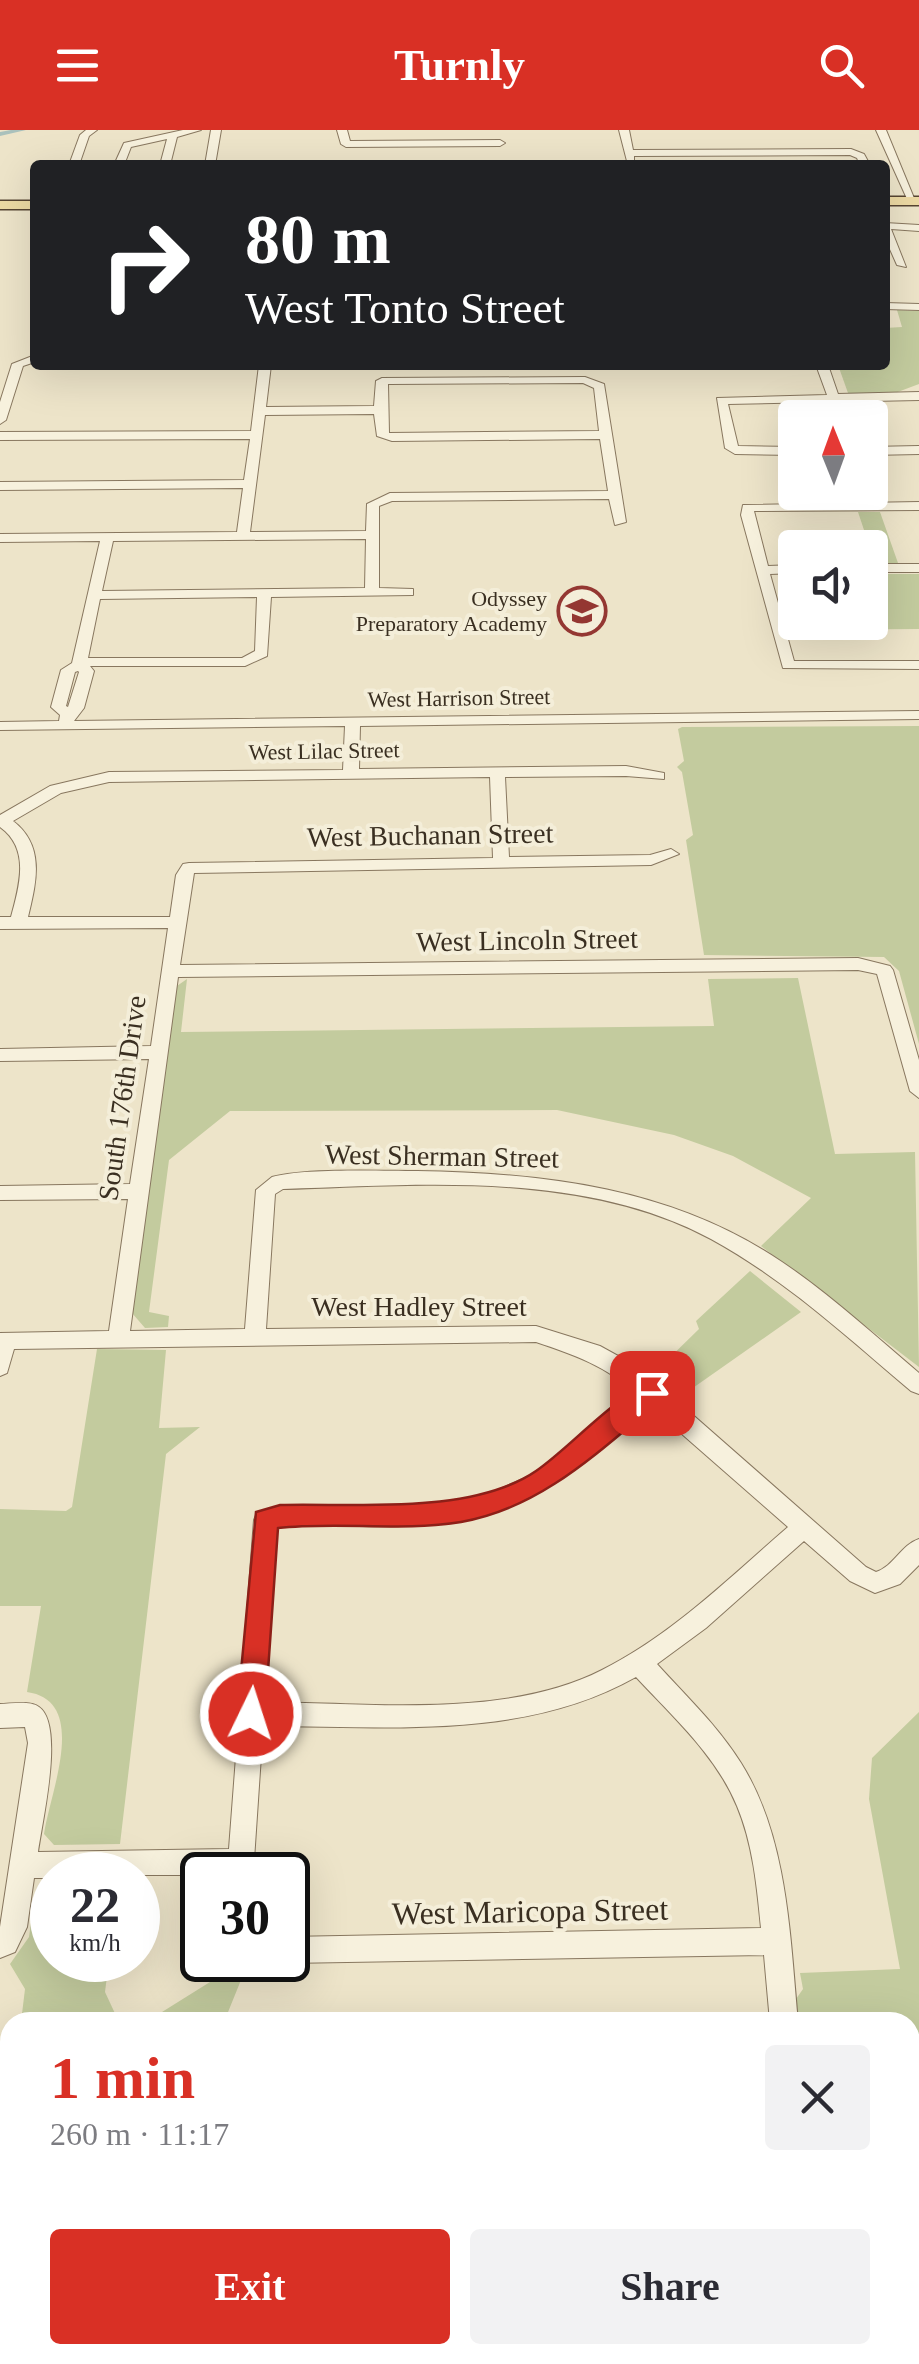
<!DOCTYPE html>
<html lang="en">
<head>
<meta charset="utf-8">
<style>
	body { margin:0; font-family:Georgia,serif; background:#f2f2f3; color:#2b2b33; height:100vh; display:flex; flex-direction:column; font-size:38px; white-space:nowrap }
	* { box-sizing:border-box; margin:0 }
	p { font-size:32px; color:#7c7c81 }
	.icon { flex:none; width:55px; height:55px; fill:none; stroke:currentColor; stroke-width:2; stroke-linecap:round; stroke-linejoin:round }
	.map { position:relative; flex:1; overflow:hidden }
	.drawer { position:absolute; left:0px; top:1882px; width:920px; height:352px; display:flex; flex-direction:column; background:#fff; border-radius:30px 30px 0 0; box-shadow:0 10px 40px #0002 }
	.drawer>* { flex:none }
	.hud { position:absolute; left:30px; top:30px; width:860px; height:210px; border-radius:10px; box-shadow:0 10px 40px #0002; background:#202124; color:#fff; overflow:hidden }
	.needle { width:65px; rotate:359deg }
	.controls { position:absolute; left:778px; top:270px; display:grid; gap:20px }
	.controls a { display:grid; place-items:center; width:110px; height:110px; border-radius:10px; background:#fff; box-shadow:0 10px 40px #0002; font-size:50px }
	.speed { position:absolute; left:30px; top:1722px; display:flex; gap:20px; font-size:50px; font-weight:700; text-align:center }
	.speed>* { display:grid; place-content:center; width:130px; height:130px; border-radius:50%; background:#fff; box-shadow:0 10px 40px #0002; line-height:1 }
	.speed small { font-size:25px; font-weight:400 }
	.speed .limit { border:5px solid #111; border-radius:15px; background:#fff; color:#111 }
	.pin { position:absolute; display:grid; place-items:center; width:85px; height:85px; color:#fff; margin:-42px; border-radius:20px; box-shadow:0 5px 15px #0006 }
	.me { position:absolute; width:110px; margin:-55px; rotate:4deg; stroke-linejoin:round; filter:drop-shadow(0 0 8px #0008) }
	.turn { display:flex; align-items:center; gap:35px; height:210px; padding:0 50px; font-size:45px }
	.turn .icon { width:130px; height:130px; stroke-width:2.5 }
	.turn b { display:block; font-size:70px; line-height:85px }
	.round { display:grid; place-items:center; flex:none; width:105px; height:105px; border-radius:10px; background:#f2f2f3 }
	.summary { display:flex; align-items:center; justify-content:space-between; height:170px; padding:0 50px }
	h1 { font-size:60px; font-weight:700; line-height:75px; color:#d93025 }
	.cta { display:flex; gap:20px; margin-top:auto; padding:20px 50px }
	.cta a { flex:1; height:115px; border-radius:10px; background:#d93025; color:#fff; font-size:40px; font-weight:700; line-height:115px; text-align:center }
	.cta a+a { background:#f2f2f3; color:#2b2b33 }
	header { display:flex; justify-content:space-between; align-items:center; height:130px; padding:0 50px; background:#d93025; color:#fff; font-size:45px; font-weight:700 }
	.map>svg:first-child { display:block }
	.green { fill:#c3cb9e }
	.lines { fill:none; stroke-linecap:round; stroke-linejoin:round }
	.canal { fill:#aac1bc; fill-rule:evenodd }
	.minor-casing { stroke:#88775f; stroke-width:2 }
	.major-casing { stroke:#574532; stroke-width:3 }
	.minor { fill:#f7f1dd; fill-rule:evenodd }
	.major { fill:#eddaa4; fill-rule:evenodd }
	.route { fill:#d93025; stroke:#8d1f18; stroke-width:2.5 }
	.labels { text-anchor:middle; dominant-baseline:central; stroke-width:8; stroke-linejoin:round; paint-order:stroke }
	.far-poi-label { font-size:22px; fill:#3a2f21; stroke:#f4eed9; text-anchor:end }
	.far-street-label { font-size:22px; fill:#3a2f21; stroke:#f4eed9 }
	.street-label { font-size:28px; fill:#3a2f21; stroke:#f4eed9 }
	.near-street-label { font-size:32px; fill:#3a2f21; stroke:#f4eed9 }
</style>
</head>
<body>
<header><svg class="icon" aria-label="menu" viewBox="0 0 24 24"><path d="M4 6h16M4 12h16M4 18h16"/></svg>Turnly<svg class="icon" aria-label="search" viewBox="0 0 24 24"><circle cx="10" cy="10" r="6"/><path d="M15 15l6 6"/></svg></header>
<div class="map">
<svg width="919" height="2234" viewBox="0 0 919 2234">
	<rect width="100%" height="100%" fill="#ede4c9"/>
	<path class="green" d="M 897,180 L 919,181 L 919,254 L 895,263 L 848,263 L 838,235 L 885,235 L 885,198 L 902,197 Z
		M 858,382 L 880,382 L 898,433 L 875,433 Z
		M 878,444 L 919,444 L 919,499 L 787,500 L 781,473 L 795,472 L 795,492 L 870,492 L 870,472 L 887,471 Z
		M 919,596 L 919,914 L 899,841 L 884,827 L 704,825 L 686,710 L 693,705 L 682,642 L 677,637 L 684,631 L 678,599 L 682,597 Z
		M 798,848 L 835,1024 L 915,1022 L 919,1237 L 761,1116 L 811,1068 L 733,1026 L 674,1005 L 557,980 L 230,981 L 169,1030 L 149,1182 L 169,1186 L 168,1197 L 145,1198 L 132,1183 L 174,858 L 187,849 L 181,902 L 714,896 L 708,849 Z
		M 750,1141 L 801,1182 L 680,1267 L 653,1244 L 699,1199 L 696,1191 Z
		M 97,1219 L 166,1220 L 159,1298 L 200,1297 L 166,1324 L 120,1714 L 54,1715 L 44,1704 C 50,1662 90,1571 27,1562 L 41,1476 L 0,1476 L 0,1379 L 66,1381 L 72,1377 Z
		M 919,1582 L 919,2058 L 910,2058 L 910,1892 L 799,1892 L 796,1869 L 803,1859 L 800,1843 L 900,1839 L 869,1669 L 872,1628 Z
		M 48,1754 L 52,1754 L 52,1830 L 109,1830 L 105,1862 L 119,1892 L 21,1892 L 25,1859 L 10,1834 L 29,1807 L 35,1764 Z
		M 226,1842 L 241,1850 L 224,1892 L 146,1892 Z
		M 0,1955 L 10,1955 L 10,2099 L 0,2099 Z"/>
	<g class="lines">
		<path class="canal" d="M 11,0 L 26,0 L 0,6 L 0,2 Z"/>
		<g class="minor-casing">
			<path id="minor" d="M 86,0 L 97,0 L 89,6 L 79,35 L 69,35 L 80,5 Z
				M 183,0 L 201,0 L 177,7 L 170,35 L 160,35 L 167,9 L 131,17 L 124,35 L 114,35 L 124,13 Z
				M 211,0 L 221,0 L 215,35 L 205,35 Z
				M 337,0 L 347,0 L 350,11 L 500,10 L 505,13 L 500,16 L 346,17 L 341,14 Z
				M 619,0 L 629,0 L 633,20 L 851,19 L 864,24 L 870,35 L 860,35 L 857,28 L 850,25 L 634,26 L 634,35 L 628,35 Z
				M 876,0 L 886,0 L 916,73 L 908,71 Z
				M 885,93 L 919,95 L 919,101 L 891,99 L 906,137 L 897,135 L 885,108 Z
				M 885,173 L 919,174 L 919,180 L 885,179 Z
				M 35,225 L 35,232 L 23,236 L 6,290 L 0,294 L 0,272 L 12,234 Z
				M 259,235 L 271,235 L 266,277 L 374,276 L 376,251 L 382,248 L 585,247 L 604,254 L 626,392 L 615,395 L 609,369 L 392,371 L 379,376 L 379,458 L 413,459 L 413,465 L 271,467 L 267,526 L 245,536 L 90,536 L 94,541 L 84,578 L 74,591 L 919,581 L 919,589 L 360,596 L 359,639 L 626,636 L 664,643 L 664,649 L 626,646 L 505,647 L 509,727 L 650,725 L 671,719 L 679,724 L 651,735 L 194,743 L 180,835 L 858,828 L 890,836 L 893,840 L 919,930 L 919,968 L 910,961 L 877,844 L 858,840 L 178,847 L 130,1201 L 245,1199 L 256,1060 L 272,1047 C 303,1038 382,1041 417,1041 C 546,1043 673,1058 782,1132 C 831,1165 874,1205 919,1243 L 919,1264 L 911,1261 C 847,1207 786,1150 711,1109 C 583,1040 422,1055 283,1059 L 275,1064 L 266,1199 L 536,1196 L 600,1216 L 629,1232 L 661,1257 L 866,1437 L 876,1442 C 894,1436 901,1415 919,1409 L 919,1435 L 900,1454 L 875,1463 L 850,1451 L 804,1411 L 706,1498 L 657,1534 C 686,1566 718,1596 741,1633 C 788,1708 790,1807 798,1892 L 770,1892 L 764,1825 L 288,1833 L 280,1830 L 288,1830 L 288,1807 L 761,1798 C 757,1757 753,1714 737,1676 C 716,1625 672,1586 636,1547 C 523,1611 388,1596 263,1596 L 253,1745 L 52,1745 L 52,1748 L 34,1748 L 27,1797 L 15,1822 L 0,1828 L 0,1797 L 28,1613 L 25,1597 L 0,1598 L 0,1574 C 11,1574 29,1570 39,1577 C 65,1595 42,1692 38,1722 L 229,1719 L 254,1390 L 257,1383 L 280,1376 L 416,1376 L 484,1366 L 536,1343 L 637,1264 C 606,1236 575,1225 536,1212 L 14,1219 L 7,1243 L 0,1246 L 0,1203 L 109,1201 L 128,1069 L 0,1070 L 0,1056 L 130,1054 L 149,929 L 0,931 L 0,919 L 151,916 L 168,798 L 0,799 L 0,787 L 11,787 C 19,757 31,719 0,697 L 0,685 L 50,656 L 109,642 L 343,640 L 345,596 L 0,600 L 0,592 L 59,591 L 60,585 L 51,577 L 61,540 L 72,533 L 100,411 L 0,412 L 0,404 L 237,402 L 243,358 L 0,360 L 0,352 L 244,350 L 250,309 L 0,310 L 0,302 L 251,301 ZM 583,253 L 594,258 L 599,301 L 389,303 L 388,254 ZM 374,284 L 377,306 L 392,311 L 600,309 L 608,361 L 390,363 L 367,374 L 366,401 L 250,402 L 265,285 ZM 366,409 L 365,458 L 102,461 L 113,411 ZM 257,467 L 255,521 L 242,528 L 88,528 L 100,469 ZM 78,541 L 79,542 L 68,577 L 66,576 L 75,542 ZM 490,647 L 493,728 L 189,733 L 183,734 L 176,745 L 170,787 L 28,787 C 36,753 46,716 13,691 L 61,663 L 109,652 ZM 651,1277 L 788,1397 C 729,1448 672,1505 602,1540 C 507,1589 369,1573 264,1572 L 276,1397 C 316,1391 359,1398 400,1396 C 523,1393 561,1350 651,1277 Z
				M 816,235 L 828,235 L 838,264 L 919,262 L 919,270 L 728,274 L 738,316 L 795,317 L 795,325 L 735,324 L 725,318 L 717,268 L 827,265 Z
				M 919,316 L 919,324 L 870,325 L 870,317 Z
				M 919,372 L 919,380 L 754,381 L 768,436 L 795,435 L 795,443 L 770,444 L 794,531 L 919,531 L 919,539 L 783,538 L 741,385 L 743,375 Z
				M 870,434 L 919,434 L 919,442 L 870,442 Z
				M 540,2225 L 570,2225 L 571,2234 L 541,2234 Z
				M 816,2225 L 846,2225 L 848,2234 L 818,2234 Z"/>
		</g>
		<g class="major-casing">
			<path id="major" d="M 885,67 L 919,67 L 919,75 L 885,75 Z
				M 0,71 L 35,71 L 35,79 L 0,79 Z
				M 910,2106 L 919,2106 L 919,2144 L 910,2144 Z
				M 0,2124 L 10,2124 L 10,2162 L 0,2162 Z"/>
		</g>
		<use href="#minor" class="minor"/>
		<use href="#major" class="major"/>
	</g>
	<path class="route" d="M 652,1253 L 661,1256 L 665,1263 L 661,1270 C 600,1320 542,1378 461,1392 C 402,1402 338,1391 278,1398 L 265,1584 L 261,1594 L 251,1598 L 241,1594 L 237,1584 L 256,1382 L 280,1375 C 356,1373 472,1385 536,1341 C 571,1317 614,1266 652,1253 Z"/>
	<defs>
		<g id="school-ring" transform="scale(2.5)"><circle r="9.5" fill="#f4eed9" stroke="#943732" stroke-width="1.5"/><path d="M0-5L7-2L0 1L-7-2ZM-4 1L0 2.5L4 1V4Q0 6-4 4Z" fill="#943732"/></g>
	</defs>
	<g fill-rule="evenodd">
		<use href="#school-ring" x="582" y="481"/>
	</g>
	<g class="labels">
		<g class="far-poi-label">
			<text x="547" y="468">Odyssey<tspan x="547" dy="25">Preparatory Academy</tspan></text>
		</g>
		<g class="far-street-label">
			<text transform="translate(459 568) rotate(-1)">West Harrison Street</text>
			<text transform="translate(324 621) rotate(-1)">West Lilac Street</text>
		</g>
		<g class="street-label">
			<text transform="translate(430 705) rotate(-1)">West Buchanan Street</text>
			<text transform="translate(527 810) rotate(-1)">West Lincoln Street</text>
			<text transform="translate(122 968) rotate(-82)">South 176th Drive</text>
			<text transform="translate(442 1026) rotate(1)">West Sherman Street</text>
			<text x="419" y="1176">West Hadley Street</text>
		</g>
		<g class="near-street-label">
			<text transform="translate(530 1781) rotate(-1)">West Maricopa Street</text>
		</g>
	</g>
</svg>
<div class="controls">
<a><svg class="needle" viewBox="-14 -14 28 28"><path d="M0-13l5 13h-10z" fill="#e53935"/><path d="M0 13l5-13h-10z" fill="#7c7c81"/></svg></a>
<a><svg class="icon" aria-label="sound" viewBox="0 0 24 24"><path d="M4 9h4l5-4v14l-5-4H4zM17 9q2 3 0 6"/></svg></a>
</div>
<div class="speed"><div>22<small>km/h</small></div><div class="limit">30</div></div>
<div class="pin" style="left:652px;top:1263px;background:#d93025"><svg class="icon" aria-label="arrive" viewBox="0 0 24 24"><path d="M6 21V4h12l-3 4 3 4H6"/></svg></div>
<svg class="me" style="left:251px;top:1584px" viewBox="-20 -20 40 40"><circle r="17" fill="#d93025" stroke="#fff" stroke-width="3"/><path d="M0-11L8 9 0 5-8 9z" fill="#fff"/></svg>
<div class="hud">
<div class="turn"><svg class="icon" aria-label="right" viewBox="0 0 24 24"><path d="M7 20v-9h11M14 6l5 5-5 5"/></svg><div><b>80 m</b>West Tonto Street</div></div>
</div>
<section class="drawer">
<div class="summary"><div><h1>1 min</h1><p>260 m · 11:17</p></div><a class="round"><svg class="icon" aria-label="close" viewBox="0 0 24 24"><path d="M6 6l12 12M18 6L6 18"/></svg></a></div>
<div class="cta"><a>Exit</a><a>Share</a></div>
</section>
</div>
</body>
</html>
